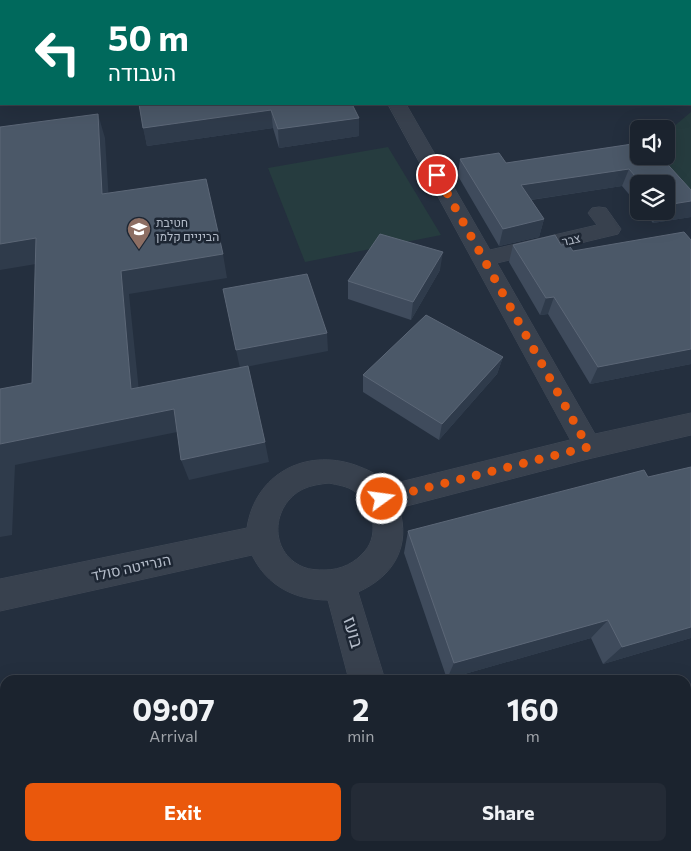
<!DOCTYPE html>
<html lang="en">
<head>
<meta charset="utf-8">
<style>
	body { margin:0; font-family:Commissioner,Heebo,sans-serif; background:#242b36; color:#f1f3f6; height:100vh; display:flex; flex-direction:column; font-size:19px; white-space:nowrap }
	* { box-sizing:border-box; margin:0 }
	p { font-size:16px; color:#a0a4aa }
	.icon { flex:none; width:28px; height:28px; fill:none; stroke:currentColor; stroke-width:2; stroke-linecap:round; stroke-linejoin:round }
	.map { position:relative; flex:1; overflow:hidden }
	.panel { position:absolute; left:0px; top:675px; width:691px; height:176px; display:flex; flex-direction:column; background:#1b232e; border-radius:15px 15px 0 0; box-shadow:0 5px 20px #0002,0 0 0 1px #39404a }
	.panel>* { flex:none }
	.guide { position:absolute; left:0px; top:0px; width:691px; height:105px; box-shadow:0 5px 20px #0002,0 0 0 1px #39404a; background:#00695c; color:#fff; overflow:hidden }
	.tools { position:absolute; left:630px; top:120px; display:grid; gap:10px }
	.tools a { display:grid; place-items:center; width:45px; height:45px; border-radius:8px; background:#1b232e; box-shadow:0 5px 20px #0002,0 0 0 1px #39404a; font-size:25px }
	.pin { position:absolute; display:grid; place-items:center; width:42px; height:42px; color:#fff; margin:-21px; border:2px solid #fff; border-radius:50%; box-shadow:0 1px 5px #0007 }
	.me { position:absolute; width:55px; margin:-28px; rotate:76deg; stroke-linejoin:round; filter:drop-shadow(0 0 4px #0008) }
	.turn { display:flex; align-items:center; gap:18px; height:105px; padding:0 25px; font-size:22px }
	.turn .icon { width:65px; height:65px; stroke-width:2.5 }
	.turn b { display:block; font-size:35px; line-height:42px }
	.eta { display:flex; justify-content:space-evenly; align-items:center; height:85px; text-align:center }
	.eta b { font-size:30px; font-weight:700; line-height:35px }
	.primary-button { display:flex; gap:10px; margin-top:auto; padding:10px 25px }
	.primary-button a { flex:1; height:58px; border-radius:8px; background:#ea580c; color:#fff; font-size:20px; font-weight:700; line-height:58px; text-align:center }
	.primary-button a+a { background:#242b36; color:#f1f3f6 }
	.map>svg:first-child { display:block }
	.green { fill:#263c3f }
	.lines { fill:none; stroke-linecap:round; stroke-linejoin:round }
	.street-casing { stroke:#414a57; stroke-width:1 }
	.street { fill:#38414e; fill-rule:evenodd }
	.wall { fill:#3f4b5c }
	.shaded-wall { fill:#2f3b4b }
	.building { fill:#4b5868; stroke:#5c6777 }
	.route { stroke:#ea580c; stroke-width:9; stroke-dasharray:0 16.2 }
	.labels { text-anchor:middle; dominant-baseline:central; stroke-width:5; stroke-linejoin:round; paint-order:stroke }
	.far-poi-label { font-size:12px; fill:#b4bcc9; stroke:#1d2633; text-anchor:start }
	.far-street-label { font-size:12px; fill:#b4bcc9; stroke:#1d2633 }
	.street-label { font-size:15px; fill:#b4bcc9; stroke:#1d2633 }
	.near-street-label { font-size:18px; fill:#b4bcc9; stroke:#1d2633 }
</style>
</head>
<body>
<div class="map">
<svg width="691" height="851" viewBox="0 0 691 851">
	<rect width="100%" height="100%" fill="#242f3e"/>
	<path class="green" d="M 691,112 L 691,195 L 655,156 L 666,156 L 666,133 Z
		M 388,147 L 441,235 L 305,262 L 268,168 Z"/>
	<g class="lines">
		<g class="street-casing">
			<path id="street" d="M 109,0 L 124,0 L 124,1 L 110,1 Z
				M 311,0 L 326,0 L 326,1 L 312,1 Z
				M 388,104 L 406,104 L 490,250 L 597,225 L 588,213 L 592,208 L 599,207 L 606,208 L 621,229 L 618,234 L 497,263 L 595,434 L 691,413 L 691,435 L 588,459 L 399,508 C 411,546 394,576 358,592 L 385,680 L 349,680 L 328,600 C 295,600 267,586 252,555 L 0,611 L 0,579 L 247,528 C 255,474 305,448 355,465 C 368,470 379,474 388,485 L 570,440 ZM 329,483 C 338,485 347,486 354,491 C 373,503 380,534 365,551 C 355,563 341,570 325,570 C 318,570 310,570 303,567 C 268,552 271,505 303,489 C 311,485 321,484 329,483 Z
				M 395,846 L 435,846 L 436,851 L 396,851 Z"/>
		</g>
		<use href="#street" class="street"/>
	</g>
	<path class="wall" d="M 140,0 L 280,0 L 280,1 L 141,1 Z
		M 352,0 L 691,0 L 690,1 L 353,1 Z
		M 139,104 L 352,104 L 359,136 L 279,148 L 273,128 L 147,146 Z
		M 639,143 L 691,217 L 653,223 L 643,211 L 666,211 L 666,184 L 639,184 L 639,206 L 622,186 L 531,200 L 544,219 L 539,237 L 499,246 L 458,176 L 460,159 L 506,163 Z
		M 691,240 L 691,364 L 590,384 L 548,314 L 540,315 L 509,262 L 513,245 L 561,245 L 573,251 Z
		M 440,270 L 411,320 L 348,299 L 348,281 Z
		M 503,357 L 497,374 L 439,440 L 363,392 L 363,375 Z
		M 408,531 L 691,638 L 603,664 L 591,638 L 447,679 L 404,553 Z
		M 691,702 L 691,851 L 683,851 L 681,846 L 686,846 L 686,703 Z
		M 498,846 L 622,846 L 608,851 L 500,851 Z"/>
	<path class="shaded-wall" d="M 215,0 L 280,0 L 280,1 L 215,1 Z
		M 690,39 L 691,39 L 691,53 L 690,53 Z
		M 0,65 L 1,65 L 1,86 L 0,86 Z
		M 271,110 L 273,128 L 147,146 L 143,128 Z
		M 98,114 L 105,138 L 110,218 L 102,194 Z
		M 359,118 L 359,136 L 279,148 L 278,129 Z
		M 629,169 L 622,186 L 516,202 L 521,185 Z
		M 691,201 L 691,217 L 653,223 L 658,211 L 666,211 L 666,205 Z
		M 544,219 L 539,237 L 499,246 L 503,229 Z
		M 36,238 L 48,262 L 0,270 L 0,271 L 0,244 Z
		M 443,252 L 440,270 L 411,320 L 413,302 Z
		M 223,254 L 227,278 L 129,294 L 141,411 L 131,389 L 121,271 Z
		M 554,297 L 548,314 L 540,315 L 546,298 Z
		M 327,333 L 328,351 L 240,368 L 236,350 Z
		M 691,349 L 691,364 L 590,384 L 598,367 Z
		M 503,357 L 497,374 L 439,440 L 442,424 Z
		M 174,409 L 182,431 L 15,465 L 12,535 L 0,537 L 0,444 Z
		M 265,442 L 269,462 L 189,480 L 181,460 Z
		M 608,620 L 591,638 L 447,679 L 454,663 Z
		M 691,627 L 691,638 L 603,664 L 622,647 Z
		M 278,846 L 293,846 L 278,851 L 262,851 Z"/>
	<path class="building" d="M 14,0 L 85,0 L 85,1 L 14,1 Z
		M 147,0 L 216,0 L 217,1 L 148,1 Z
		M 364,0 L 691,0 L 691,39 L 690,39 L 690,1 L 365,1 Z
		M 0,34 L 1,34 L 1,65 L 0,65 Z
		M 139,104 L 352,104 L 359,118 L 278,129 L 271,110 L 143,128 Z
		M 98,114 L 102,194 L 206,179 L 223,254 L 121,271 L 131,389 L 248,366 L 265,442 L 181,460 L 174,409 L 0,444 L 0,389 L 32,383 L 36,238 L 0,244 L 0,127 Z
		M 639,143 L 639,156 L 660,156 L 691,190 L 691,201 L 666,205 L 666,184 L 642,184 L 629,169 L 521,185 L 544,219 L 503,229 L 460,159 L 499,153 L 506,163 Z
		M 684,232 L 691,240 L 691,349 L 598,367 L 554,297 L 546,298 L 513,245 L 555,235 L 561,245 L 568,244 L 573,251 Z
		M 380,234 L 443,252 L 413,302 L 348,281 Z
		M 307,274 L 327,333 L 236,350 L 223,289 Z
		M 426,315 L 503,357 L 442,424 L 363,375 Z
		M 691,467 L 691,627 L 622,647 L 608,620 L 454,663 L 408,531 L 644,470 L 648,477 Z
		M 691,702 L 691,823 L 686,824 L 686,703 Z
		M 17,846 L 278,846 L 262,851 L 17,851 Z
		M 510,846 L 622,846 L 608,851 L 512,851 Z"/>
	<g class="lines">
		<path class="route" d="M 382,499 L 588,447 L 437,175"/>
	</g>
	<defs>
		<g id="school-pin" transform="scale(1.25)"><path d="M0 17L-7.5 6A9.5 9.5 0 1 1 7.5 6Z" fill="#8d6e63" stroke="#1d2633"/><path d="M0-5L7-2L0 1L-7-2ZM-4 1L0 2.5L4 1V4Q0 6-4 4Z" fill="#fff"/></g>
	</defs>
	<g fill-rule="evenodd">
		<use href="#school-pin" x="139" y="229"/>
	</g>
	<g class="labels">
		<g class="far-poi-label">
			<text x="156" y="222">חטיבת<tspan x="156" dy="14">הביניים קלמן</tspan></text>
		</g>
		<g class="far-street-label">
			<text transform="translate(571 239) rotate(-13)">צבר</text>
		</g>
		<g class="street-label">
			<text transform="translate(131 567) rotate(-12)">הנרייטה סולד</text>
		</g>
		<g class="near-street-label">
			<text transform="translate(354 632) rotate(74)">בועז</text>
		</g>
	</g>
</svg>
<div class="tools">
<a><svg class="icon" aria-label="sound" viewBox="0 0 24 24"><path d="M4 9h4l5-4v14l-5-4H4zM17 9q2 3 0 6"/></svg></a>
<a><svg class="icon" aria-label="layers" viewBox="0 0 24 24"><path d="M12 4l9 5-9 5-9-5zM3 14l9 5 9-5"/></svg></a>
</div>
<div class="pin" style="left:437px;top:175px;background:#d93025"><svg class="icon" aria-label="arrive" viewBox="0 0 24 24"><path d="M6 21V4h12l-3 4 3 4H6"/></svg></div>
<svg class="me" style="left:382px;top:499px" viewBox="-20 -20 40 40"><circle r="17" fill="#ea580c" stroke="#fff" stroke-width="3"/><path d="M0-11L8 9 0 5-8 9z" fill="#fff"/></svg>
<div class="guide">
<div class="turn"><svg class="icon" aria-label="left" viewBox="0 0 24 24"><path d="M17 20v-9H6M10 6l-5 5 5 5"/></svg><div><b>50 m</b>העבודה</div></div>
</div>
<section class="panel">
<div class="eta">
<div><b>09:07</b><p>Arrival</p></div>
<div><b>2</b><p>min</p></div>
<div><b>160</b><p>m</p></div>
</div>
<div class="primary-button"><a>Exit</a><a>Share</a></div>
</section>
</div>
</body>
</html>
